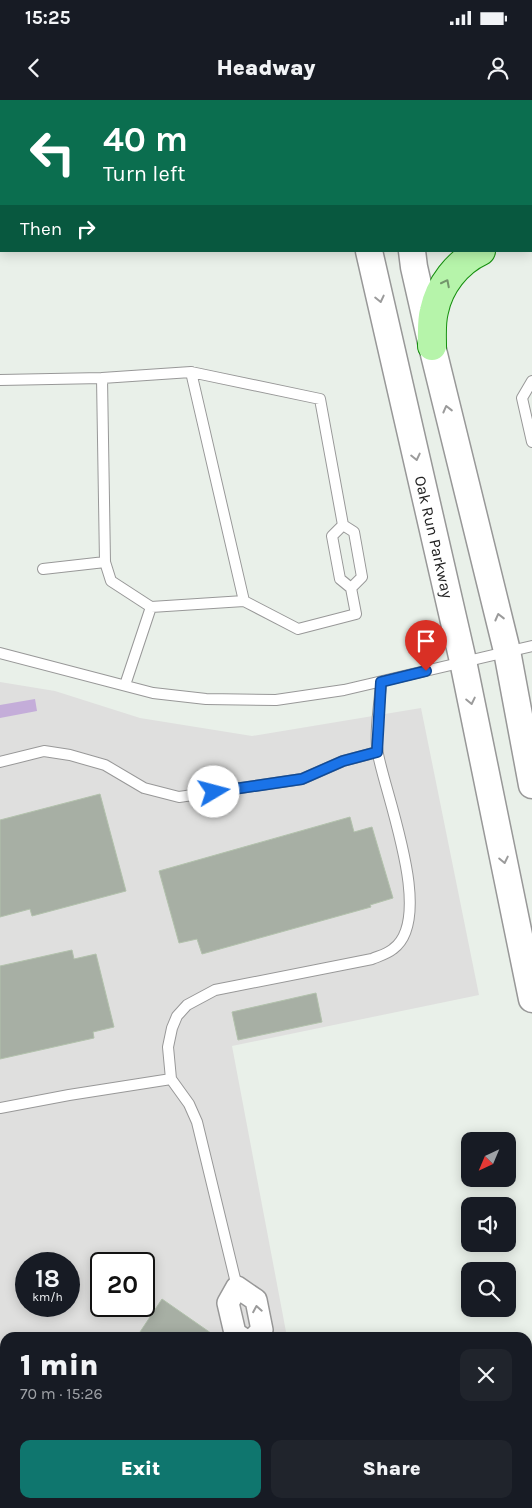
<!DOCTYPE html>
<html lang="en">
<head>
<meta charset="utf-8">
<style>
	body { margin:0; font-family:Karla,sans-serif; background:#20242c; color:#f1f3f6; height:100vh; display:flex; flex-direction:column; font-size:19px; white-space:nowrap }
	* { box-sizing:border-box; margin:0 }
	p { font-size:16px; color:#9ea1a6 }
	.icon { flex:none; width:28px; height:28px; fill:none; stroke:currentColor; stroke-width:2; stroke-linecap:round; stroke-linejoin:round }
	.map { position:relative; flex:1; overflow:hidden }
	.sheet { position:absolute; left:0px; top:1232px; width:532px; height:176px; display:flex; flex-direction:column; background:#171b24; border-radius:15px 15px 0 0; box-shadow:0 2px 12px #0003 }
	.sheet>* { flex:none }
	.guide { position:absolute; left:0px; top:0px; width:532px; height:152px; box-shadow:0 2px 12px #0003; background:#0b6e4f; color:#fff; overflow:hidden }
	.needle { width:32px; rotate:224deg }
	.buttons { position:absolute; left:461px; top:1032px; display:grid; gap:10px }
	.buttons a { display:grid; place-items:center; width:55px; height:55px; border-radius:10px; background:#171b24; box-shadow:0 2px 12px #0003; font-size:25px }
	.speed { position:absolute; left:15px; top:1152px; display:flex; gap:10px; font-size:25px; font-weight:700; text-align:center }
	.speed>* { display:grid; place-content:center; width:65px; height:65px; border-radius:50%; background:#171b24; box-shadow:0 2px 12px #0003; line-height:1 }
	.speed small { font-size:12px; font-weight:400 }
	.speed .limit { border:2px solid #111; border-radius:8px; background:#fff; color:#111 }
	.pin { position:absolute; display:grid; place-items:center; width:42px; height:42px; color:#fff; margin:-51px -21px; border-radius:50% 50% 50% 0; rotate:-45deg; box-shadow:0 0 5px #0007 }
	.pin .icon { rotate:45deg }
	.me { position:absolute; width:55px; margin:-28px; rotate:82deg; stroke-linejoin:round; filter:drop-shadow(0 0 4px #0008) }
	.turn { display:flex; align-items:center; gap:18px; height:105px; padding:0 20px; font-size:22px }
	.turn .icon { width:65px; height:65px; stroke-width:2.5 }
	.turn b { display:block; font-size:35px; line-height:42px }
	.then { display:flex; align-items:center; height:48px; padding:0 20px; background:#0003; gap:10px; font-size:19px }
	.round { display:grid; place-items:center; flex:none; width:52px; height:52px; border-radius:10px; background:#20242c }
	.headline { display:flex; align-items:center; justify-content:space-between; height:85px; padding:0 20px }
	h1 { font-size:30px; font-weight:800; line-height:38px }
	.button { display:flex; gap:10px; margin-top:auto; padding:10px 20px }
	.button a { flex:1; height:58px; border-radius:10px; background:#0f766e; color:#fff; font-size:20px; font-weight:800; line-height:58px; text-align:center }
	.button a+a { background:#20242c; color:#f1f3f6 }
	.status { display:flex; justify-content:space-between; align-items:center; height:35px; padding:0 25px; background:#171b24; direction:ltr }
	.status svg { height:14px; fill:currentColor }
	header { display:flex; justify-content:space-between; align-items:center; height:65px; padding:0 20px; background:#171b24; font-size:22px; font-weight:800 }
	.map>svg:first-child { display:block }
	.residential { fill:#dfdfde; fill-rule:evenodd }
	.water { fill:#c4add9 }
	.building { fill:#a7afa4; stroke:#b2c1ac }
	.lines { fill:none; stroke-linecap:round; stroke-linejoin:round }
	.service-casing { stroke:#989898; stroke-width:12 }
	.minor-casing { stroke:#989898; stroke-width:24 }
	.tertiary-casing { stroke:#989898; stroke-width:29 }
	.primary-casing { stroke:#168f0f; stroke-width:30 }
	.service { stroke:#fff; stroke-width:10 }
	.minor { stroke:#fff; stroke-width:21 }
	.tertiary { stroke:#fff; stroke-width:26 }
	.primary { stroke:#b6f4aa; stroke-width:28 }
	.oneway { stroke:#73956c }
	.oneway2 { stroke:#9b9b9b }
	.route-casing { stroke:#114b97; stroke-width:12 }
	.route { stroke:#1a73e8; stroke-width:9 }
	.labels { text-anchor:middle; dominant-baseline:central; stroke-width:4; stroke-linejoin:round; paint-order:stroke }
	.street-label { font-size:16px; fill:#212121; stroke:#fff }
</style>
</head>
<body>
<div class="status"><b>15:25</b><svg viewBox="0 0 49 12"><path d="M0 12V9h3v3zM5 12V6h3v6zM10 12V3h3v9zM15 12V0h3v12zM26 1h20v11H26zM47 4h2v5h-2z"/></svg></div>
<header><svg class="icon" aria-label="back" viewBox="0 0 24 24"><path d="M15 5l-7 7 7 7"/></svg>Headway<svg class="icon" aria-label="person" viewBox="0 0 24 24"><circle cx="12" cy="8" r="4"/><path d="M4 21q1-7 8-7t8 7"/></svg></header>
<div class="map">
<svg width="532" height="1408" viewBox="0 0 532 1408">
	<rect width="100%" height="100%" fill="#e9f0e9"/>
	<path class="residential" d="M 0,582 L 55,591 L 140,618 L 252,636 L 421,608 L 479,895 L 232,946 L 287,1237 L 5,1238 L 5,1404 L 318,1404 L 319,1408 L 0,1408 ZM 26,1164 L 69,1164 L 69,1206 L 26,1206 ZM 101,1164 L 144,1164 L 144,1206 L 101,1206 Z"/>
	<path class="water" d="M 35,599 L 37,611 L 0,618 L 0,605 Z"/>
	<path class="building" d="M 100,694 L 126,791 L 32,816 L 30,809 L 0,817 L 0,720 Z
		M 350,717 L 354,732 L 372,727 L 393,798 L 370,805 L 371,807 L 202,854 L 197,839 L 179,843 L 159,771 Z
		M 72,850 L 74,859 L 96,854 L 114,927 L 93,932 L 94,938 L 0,959 L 0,866 Z
		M 316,893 L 322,922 L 238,940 L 232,912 Z
		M 162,1199 L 218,1238 L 136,1238 Z"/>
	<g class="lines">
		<g class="service-casing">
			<path id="service" d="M 191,272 L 320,299 L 343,425 L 354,432 L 362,477 L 351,488
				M 0,280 L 102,278
				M 532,281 L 522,298 L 532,342
				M 43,469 L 105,462
				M 244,501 L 298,529 L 356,514 L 351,488 L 340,479 L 332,436 L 343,425
				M 0,553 L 153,593 L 206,599 L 276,600 L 344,590 L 532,546
				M 125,585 L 151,507 L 111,481 L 105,462 L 102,278 L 191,272 L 244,501 L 151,507
				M 0,662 L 44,651 L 70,655 L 105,665 L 144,688 L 179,697 L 302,679 L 343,661 L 377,652
				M 171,979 L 168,947 L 172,928 L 177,916 L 187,905 L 215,890 L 372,859 C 379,856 387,854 393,849 C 435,819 386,697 378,654 C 374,634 380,603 381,582
				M 0,1008 L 69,995 L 171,979 L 189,1004 L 197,1022 L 237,1187
				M 209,1404 L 209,1408
				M 271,1404 L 271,1408
				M 0,1405 L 106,1405
				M 156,1408 L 159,1404"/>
		</g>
		<g class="minor-casing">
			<path id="minor" d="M 242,1238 L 235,1233 L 228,1203 L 237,1187 L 256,1200 L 262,1230 L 254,1238"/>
		</g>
		<g class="tertiary-casing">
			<path id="tertiary" d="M 369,151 L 463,561 L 532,899
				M 412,151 L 414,167 L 432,246 L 507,551 L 532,685"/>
		</g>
		<g class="primary-casing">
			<path id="primary" d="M 0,0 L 6,1
				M 531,12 L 532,12
				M 531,44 L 532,44
				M 0,45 L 1,45
				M 0,132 L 1,132
				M 531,136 L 532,136
				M 432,246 C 432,235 431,222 434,211 C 439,186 457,162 481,151"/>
		</g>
		<use href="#service" class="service"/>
		<use href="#minor" class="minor"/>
		<use href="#tertiary" class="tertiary"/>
		<use href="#primary" class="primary"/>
	</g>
	<defs><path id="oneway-chevron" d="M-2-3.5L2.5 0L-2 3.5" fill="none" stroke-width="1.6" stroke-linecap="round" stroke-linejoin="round" transform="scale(1.25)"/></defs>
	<use class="oneway" href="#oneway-chevron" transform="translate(446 183) rotate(-63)"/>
	<g class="oneway2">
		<use href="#oneway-chevron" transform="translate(380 199) rotate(77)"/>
		<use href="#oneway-chevron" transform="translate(447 309) rotate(-104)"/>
		<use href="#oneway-chevron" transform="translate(416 357) rotate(77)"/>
		<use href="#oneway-chevron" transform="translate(499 517) rotate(-104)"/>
		<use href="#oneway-chevron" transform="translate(471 601) rotate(78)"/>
		<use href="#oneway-chevron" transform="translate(504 760) rotate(78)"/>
		<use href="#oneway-chevron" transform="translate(257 1209) rotate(-100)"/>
	</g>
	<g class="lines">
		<g class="route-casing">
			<path id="route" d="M 214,692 L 302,679 L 343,661 L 377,652 L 381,582 L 426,571"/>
		</g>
		<use href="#route" class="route"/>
	</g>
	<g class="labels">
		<g class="street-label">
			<text transform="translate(434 437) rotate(77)">Oak Run Parkway</text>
		</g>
	</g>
</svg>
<div class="buttons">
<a><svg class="needle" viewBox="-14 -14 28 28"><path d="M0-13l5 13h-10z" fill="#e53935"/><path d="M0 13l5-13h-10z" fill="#9ea1a6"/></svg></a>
<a><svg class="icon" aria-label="sound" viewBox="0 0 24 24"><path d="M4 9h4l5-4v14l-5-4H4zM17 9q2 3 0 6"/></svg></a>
<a><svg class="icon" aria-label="search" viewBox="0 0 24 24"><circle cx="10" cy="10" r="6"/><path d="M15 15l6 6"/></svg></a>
</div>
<div class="speed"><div>18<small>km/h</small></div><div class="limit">20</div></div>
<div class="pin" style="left:426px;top:571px;background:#d93025"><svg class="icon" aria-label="arrive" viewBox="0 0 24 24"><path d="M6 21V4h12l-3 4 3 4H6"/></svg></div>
<svg class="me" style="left:214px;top:692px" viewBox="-20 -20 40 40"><circle r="19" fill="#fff"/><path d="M0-13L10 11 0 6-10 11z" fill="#1a73e8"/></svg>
<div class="guide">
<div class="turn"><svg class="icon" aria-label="left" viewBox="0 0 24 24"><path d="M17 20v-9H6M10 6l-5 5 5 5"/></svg><div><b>40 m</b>Turn left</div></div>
<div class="then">Then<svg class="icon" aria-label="right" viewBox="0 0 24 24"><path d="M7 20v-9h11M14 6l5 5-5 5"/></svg></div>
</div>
<section class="sheet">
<div class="headline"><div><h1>1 min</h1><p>70 m · 15:26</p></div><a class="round"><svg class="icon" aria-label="close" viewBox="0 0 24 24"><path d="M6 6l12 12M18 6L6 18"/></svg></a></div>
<div class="button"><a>Exit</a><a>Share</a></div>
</section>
</div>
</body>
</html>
